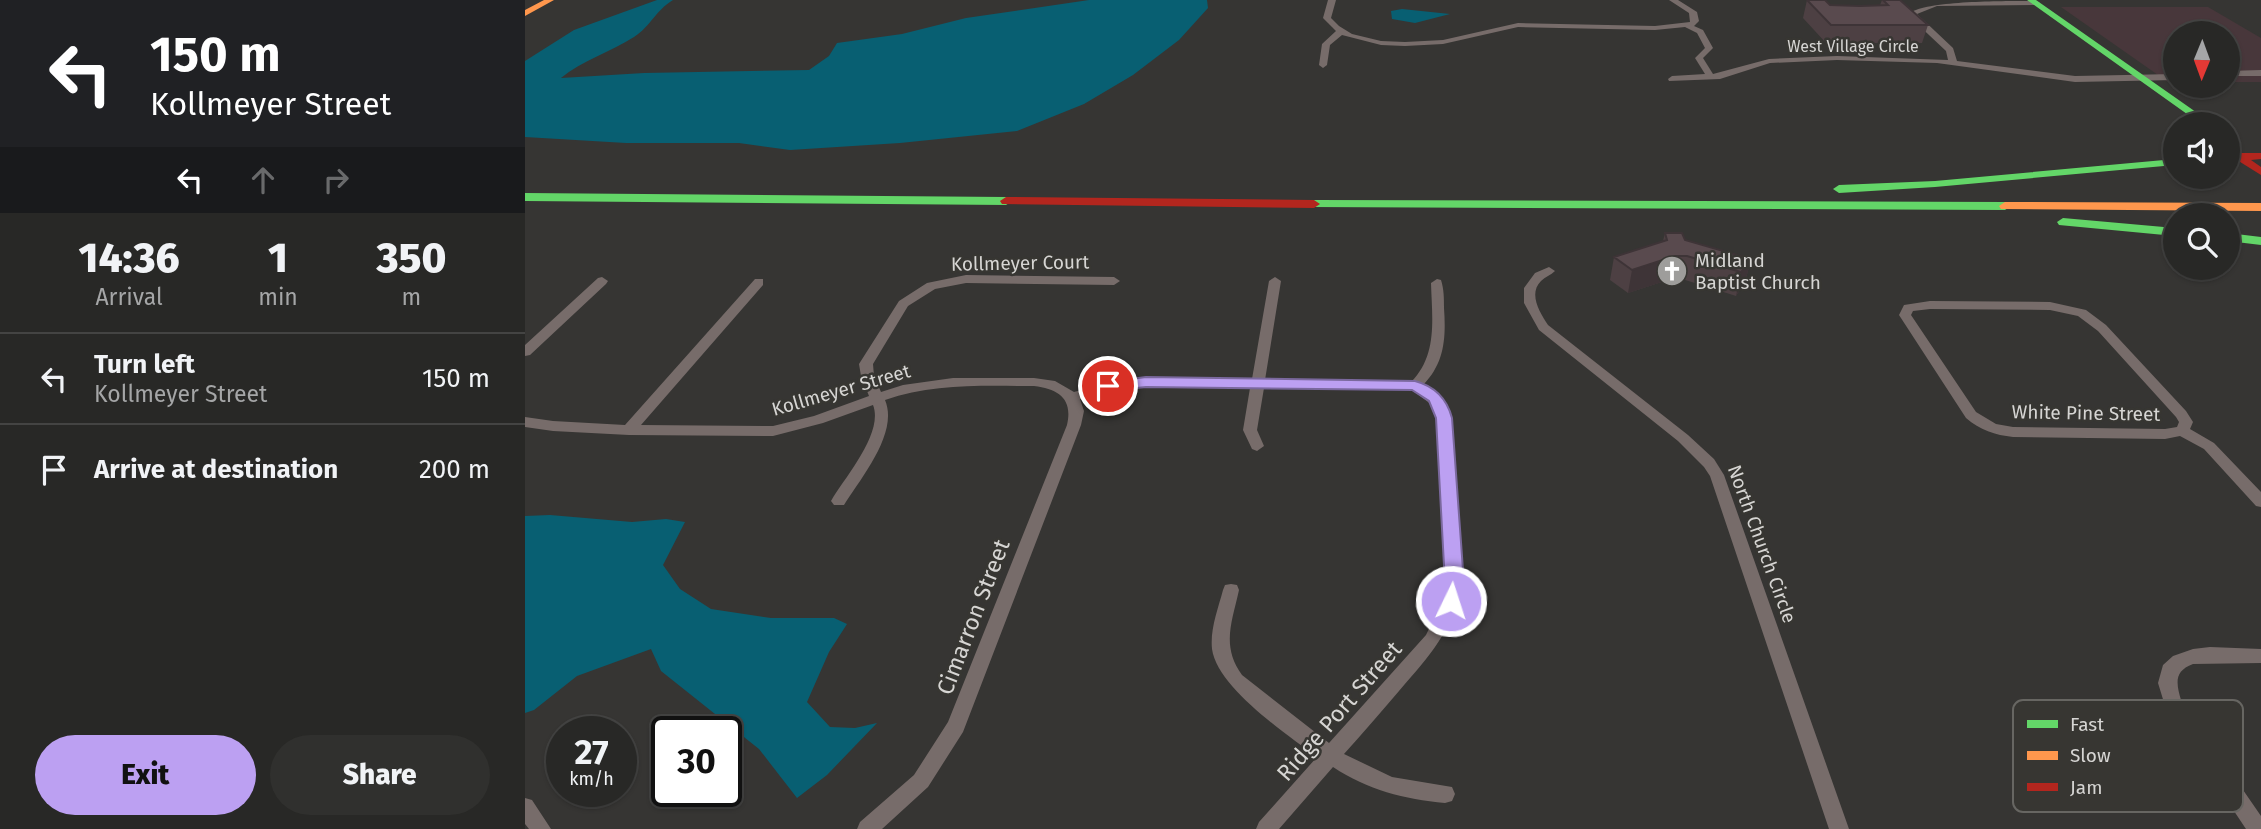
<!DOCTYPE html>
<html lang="en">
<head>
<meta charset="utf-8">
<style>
	body { margin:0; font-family:"Fira Sans",sans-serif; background:#30302e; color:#f1f3f6; height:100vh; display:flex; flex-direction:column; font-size:26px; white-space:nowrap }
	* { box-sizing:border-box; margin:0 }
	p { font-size:23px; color:#a5a6a7 }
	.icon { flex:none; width:38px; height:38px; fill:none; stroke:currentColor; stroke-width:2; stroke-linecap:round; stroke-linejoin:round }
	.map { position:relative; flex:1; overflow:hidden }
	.sheet { display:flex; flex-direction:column; background:#282826; width:525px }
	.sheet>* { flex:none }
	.hud { background:#202124; color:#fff; overflow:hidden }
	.needle { width:46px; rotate:181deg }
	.controls { position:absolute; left:1638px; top:21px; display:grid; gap:14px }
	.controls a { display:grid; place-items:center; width:77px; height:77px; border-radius:50%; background:#282826; box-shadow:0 2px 5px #0004,0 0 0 2px #444443; font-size:35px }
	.speed { position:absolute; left:21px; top:716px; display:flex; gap:14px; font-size:35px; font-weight:700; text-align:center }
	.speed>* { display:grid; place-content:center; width:91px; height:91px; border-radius:50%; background:#282826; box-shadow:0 2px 5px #0004,0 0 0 2px #444443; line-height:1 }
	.speed small { font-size:18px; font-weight:400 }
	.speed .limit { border:4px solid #111; border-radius:10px; background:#fff; color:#111 }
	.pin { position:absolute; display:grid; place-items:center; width:60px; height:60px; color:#fff; margin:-30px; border:4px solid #fff; border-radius:50%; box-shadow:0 2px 7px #0007 }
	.me { position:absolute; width:77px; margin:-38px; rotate:4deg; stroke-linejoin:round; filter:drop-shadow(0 0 5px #0008) }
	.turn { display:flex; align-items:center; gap:24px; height:147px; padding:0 35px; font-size:32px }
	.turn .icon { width:91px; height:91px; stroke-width:2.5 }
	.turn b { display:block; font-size:49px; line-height:60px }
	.lanes { display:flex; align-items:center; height:66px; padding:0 35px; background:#0003; justify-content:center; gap:35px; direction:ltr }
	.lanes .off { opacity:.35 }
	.eta { display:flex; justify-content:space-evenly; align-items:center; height:119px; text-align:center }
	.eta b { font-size:42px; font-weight:800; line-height:49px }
	.primary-button { display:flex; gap:14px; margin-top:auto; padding:14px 35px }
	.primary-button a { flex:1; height:80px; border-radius:42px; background:#bca0f2; color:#111; font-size:28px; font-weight:800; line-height:80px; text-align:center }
	.primary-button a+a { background:#30302e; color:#f1f3f6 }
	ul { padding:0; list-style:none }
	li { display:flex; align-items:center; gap:21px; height:91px; padding:0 35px; border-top:2px solid #444443 }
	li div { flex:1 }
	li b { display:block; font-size:26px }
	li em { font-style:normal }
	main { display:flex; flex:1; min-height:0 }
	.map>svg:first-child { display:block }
	.commercial { fill:#48373b }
	.water { fill:#085f72 }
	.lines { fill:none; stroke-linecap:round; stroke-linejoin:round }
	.street { fill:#776c6a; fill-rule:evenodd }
	.fast { fill:#63d668; fill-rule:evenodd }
	.slow { fill:#ff974d; fill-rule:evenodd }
	.jam { fill:#b3261e; fill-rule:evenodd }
	.wall { fill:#4d4043 }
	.shaded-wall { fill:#3e3437 }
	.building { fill:#594a4e; stroke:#3e3437; stroke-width:2 }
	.route { fill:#bca0f2; stroke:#7a689d; stroke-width:2 }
	.labels { text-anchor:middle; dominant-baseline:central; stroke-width:5; stroke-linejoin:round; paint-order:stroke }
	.far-street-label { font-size:16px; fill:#d6d5d3; stroke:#373632 }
	.poi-label { font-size:19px; fill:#d6d5d3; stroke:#373632; text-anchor:start }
	.street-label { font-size:19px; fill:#d6d5d3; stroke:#373632 }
	.near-street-label { font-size:23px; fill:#d6d5d3; stroke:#373632 }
	.key { fill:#373632; stroke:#676662; stroke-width:2 }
	.key-label { font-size:19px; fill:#d6d5d3 }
</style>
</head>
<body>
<main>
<section class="sheet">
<div class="hud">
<div class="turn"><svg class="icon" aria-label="left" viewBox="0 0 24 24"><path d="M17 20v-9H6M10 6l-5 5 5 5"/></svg><div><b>150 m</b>Kollmeyer Street</div></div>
<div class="lanes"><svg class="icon" aria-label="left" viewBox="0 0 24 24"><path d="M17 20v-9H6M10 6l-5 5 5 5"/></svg><svg class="icon off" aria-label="ahead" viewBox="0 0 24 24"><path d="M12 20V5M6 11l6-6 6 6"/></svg><svg class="icon off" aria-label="right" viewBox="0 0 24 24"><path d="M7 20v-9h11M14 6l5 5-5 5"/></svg></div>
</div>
<div class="eta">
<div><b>14:36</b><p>Arrival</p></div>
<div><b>1</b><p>min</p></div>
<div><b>350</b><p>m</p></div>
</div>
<ul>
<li><svg class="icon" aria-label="left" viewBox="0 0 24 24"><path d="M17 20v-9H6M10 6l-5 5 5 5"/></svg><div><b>Turn left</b><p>Kollmeyer Street</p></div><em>150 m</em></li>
<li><svg class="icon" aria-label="arrive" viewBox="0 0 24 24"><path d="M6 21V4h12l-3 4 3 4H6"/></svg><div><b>Arrive at destination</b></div><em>200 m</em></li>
</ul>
<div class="primary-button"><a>Exit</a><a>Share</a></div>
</section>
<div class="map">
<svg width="1736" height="829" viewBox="0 0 1736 829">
	<rect width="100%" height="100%" fill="#363533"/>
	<path class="commercial" d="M 1536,7 L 1683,7 L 1736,38 L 1736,82 L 1703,82 L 1703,33 L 1650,33 L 1650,82 L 1643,82 Z"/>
	<path class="water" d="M 132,0 L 148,0 C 129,12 127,25 109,37 C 86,52 56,61 36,78 L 119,73 L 284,70 L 304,56 L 312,43 L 377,34 L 441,18 L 564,0 L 682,0 L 683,8 L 654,40 L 608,75 L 559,104 L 492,131 L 375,143 L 265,150 L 214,143 L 101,143 L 0,137 L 0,61 L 49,30 Z
		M 877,9 L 925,14 L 890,23 L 867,19 L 866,11 Z
		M 25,515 L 107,522 L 141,519 L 160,522 L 138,565 L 155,589 L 186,609 L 246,618 L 309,618 L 322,624 L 304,652 L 282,702 L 305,727 L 330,728 L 352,723 L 302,775 L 272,798 L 234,749 L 136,671 L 126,649 L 52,676 L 9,710 L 0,713 L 0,516 Z"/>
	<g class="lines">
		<path class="street" d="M 803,0 L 811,0 L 806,18 L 814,26 L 827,34 L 856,41 L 880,42 L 918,40 L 993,23 L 1130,26 L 1165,22 L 1164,13 L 1144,0 L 1153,0 L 1172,12 L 1174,21 L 1169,26 L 1178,30 L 1188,48 L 1178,58 L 1188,74 L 1244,59 L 1312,56 L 1423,60 L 1421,51 L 1387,19 L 1384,14 C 1398,0 1486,1 1511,1 L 1515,3 L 1514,5 L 1412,6 L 1392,14 L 1428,48 L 1432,61 L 1550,76 L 1650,74 L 1650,80 L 1550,82 L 1412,63 L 1312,60 L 1245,63 L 1195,79 L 1144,81 L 1143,79 L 1147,76 L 1180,74 L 1170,58 L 1180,48 L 1172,33 L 1160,27 L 1130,30 L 993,27 L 918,44 L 880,46 L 856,45 L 817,35 L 805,45 L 802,65 L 798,68 L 794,65 L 797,44 L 811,31 L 798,18 Z
			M 1736,70 L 1736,76 L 1703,76 L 1703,71 Z
			M 1024,267 L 1030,271 C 1026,275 1020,277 1016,281 C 1003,294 1015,313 1023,325 L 1163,435 L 1189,459 L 1199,475 L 1324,829 L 1304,829 L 1185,476 L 1179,467 L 1153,441 L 1014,330 L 999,303 L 999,288 L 1010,273 Z
			M 441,275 L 589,277 L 595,281 L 589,285 L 441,283 L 410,289 L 383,306 L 348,364 L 349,376 L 356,392 L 378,385 L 428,378 L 509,378 L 530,381 L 549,392 L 596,379 L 727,379 L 744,281 L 750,277 L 756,281 L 740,380 L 886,382 C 913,355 907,318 906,283 L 912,279 L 916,280 C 919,289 919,299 919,308 C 921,337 920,363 898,385 L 917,399 L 926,418 L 937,584 C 928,631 904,656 874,691 C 856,712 838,733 819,754 L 867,777 L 927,787 L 930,794 L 927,801 L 920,803 C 879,799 843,790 808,767 L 754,829 L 731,829 L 734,822 L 792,757 C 761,734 692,687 687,649 C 685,629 693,609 698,590 L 700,585 L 706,584 L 712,585 L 714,590 C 707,622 696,646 717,675 L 804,743 L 901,635 L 915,606 L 921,584 L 912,418 L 907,405 L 887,390 L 739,388 L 732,430 L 739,446 L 732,451 L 727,449 L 718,430 L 725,388 L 597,387 L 555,399 L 559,411 L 556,425 L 438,732 L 403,787 L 357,829 L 332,829 L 335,822 L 389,775 L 423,722 L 542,425 C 548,399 534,389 509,386 C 459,386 408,383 360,400 C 374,433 336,478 319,505 L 309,505 L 306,501 C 320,477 359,433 348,405 L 298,423 L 248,436 L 104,435 L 28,431 L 0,427 L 0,417 L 28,421 L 100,425 L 230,279 L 238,279 L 238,285 L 116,425 L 248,426 L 289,416 L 344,396 L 336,376 L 334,364 L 374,301 L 402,283 Z
			M 77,277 L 83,281 L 81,284 L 5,355 L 0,356 L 0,345 L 73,278 Z
			M 1405,301 L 1525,302 L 1561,310 L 1581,325 L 1661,411 L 1668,422 L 1665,429 L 1689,443 L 1736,492 L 1736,507 L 1731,506 L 1679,449 L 1655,436 L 1640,439 L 1488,437 C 1470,435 1455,430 1441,418 L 1374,315 L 1379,305 ZM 1405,309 L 1525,310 L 1553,316 L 1573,331 L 1651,417 L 1654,422 L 1652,427 L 1640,429 L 1488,427 L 1471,424 L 1451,412 L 1386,315 L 1388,311 Z
			M 1685,647 L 1736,649 L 1736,663 L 1668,664 C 1649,671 1651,683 1656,700 L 1736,816 L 1736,829 L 1721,829 L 1641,709 L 1633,683 L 1638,665 L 1648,656 L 1668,649 Z
			M 0,798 L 7,800 L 26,829 L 4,829 L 0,824 Z"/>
		<path class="fast" d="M 1502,0 L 1511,0 L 1688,124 L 1676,124 Z
			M 1650,159 L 1650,165 L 1410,187 L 1314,193 L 1308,189 L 1314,185 L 1410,181 Z
			M 0,193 L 481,197 L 487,201 L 481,205 L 0,201 Z
			M 789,200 L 1480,202 L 1486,206 L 1480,210 L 785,207 L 783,204 Z
			M 1538,218 L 1650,228 L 1650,236 L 1534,225 L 1532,222 Z
			M 1703,233 L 1736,237 L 1736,245 L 1703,241 Z"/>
		<path class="slow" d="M 19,0 L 29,0 L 0,16 L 0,10 Z
			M 1480,202 L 1736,203 L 1736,211 L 1476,209 L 1474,206 Z"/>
		<path class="jam" d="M 1703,145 L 1717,153 L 1736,153 L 1736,159 L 1726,160 L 1736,167 L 1736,175 L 1712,160 L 1703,160 Z
			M 481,197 L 789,200 L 795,204 L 789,208 L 477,204 L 475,201 Z"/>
	</g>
	<path class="wall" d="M 1282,0 L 1305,5 L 1355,5 L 1357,0 L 1375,0 L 1403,25 L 1397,43 L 1301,43 L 1278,18 Z
		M 1140,233 L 1160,240 L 1226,259 L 1220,282 L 1211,296 L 1157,279 L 1146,279 L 1103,293 L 1085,280 L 1089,257 L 1138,241 Z"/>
	<path class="shaded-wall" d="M 1150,256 L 1146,279 L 1103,293 L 1107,270 Z
		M 1226,259 L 1220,282 L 1211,296 L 1216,272 Z"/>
	<path class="building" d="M 1282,0 L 1300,0 L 1305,5 L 1335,6 L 1363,5 L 1358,0 L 1375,0 L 1403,25 L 1306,25 Z
		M 1140,233 L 1157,233 L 1160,240 L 1226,259 L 1216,272 L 1162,256 L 1150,256 L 1107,270 L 1089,257 L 1142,240 Z"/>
	<path class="route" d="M 621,377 L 890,381 C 909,386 922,399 927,418 L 939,584 L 933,607 L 926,609 L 919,607 L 916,601 L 920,584 L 911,418 L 904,401 L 887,390 L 621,387 L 583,391 L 575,386 L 583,382 Z"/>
	<defs>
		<g id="church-disc" transform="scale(1.575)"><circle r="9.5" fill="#9e9d9b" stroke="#373632"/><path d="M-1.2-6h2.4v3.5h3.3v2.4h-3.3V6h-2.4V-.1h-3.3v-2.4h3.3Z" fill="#fff"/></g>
	</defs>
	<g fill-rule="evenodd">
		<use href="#church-disc" x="1147" y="271"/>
	</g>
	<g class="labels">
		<g class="far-street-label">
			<text x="1328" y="46">West Village Circle</text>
		</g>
		<g class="poi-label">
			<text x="1170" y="260">Midland<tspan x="1170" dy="22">Baptist Church</tspan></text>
		</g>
		<g class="street-label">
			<text transform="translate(495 263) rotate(-1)">Kollmeyer Court</text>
			<text transform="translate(316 390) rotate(-16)">Kollmeyer Street</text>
			<text transform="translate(1561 413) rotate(1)">White Pine Street</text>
			<text transform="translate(1237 544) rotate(70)">North Church Circle</text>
		</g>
		<g class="near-street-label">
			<text transform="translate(448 617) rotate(-69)">Cimarron Street</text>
			<text transform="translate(814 711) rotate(-49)">Ridge Port Street</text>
		</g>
	</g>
	<rect x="1488" y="700" width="230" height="112" rx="10" class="key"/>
	<rect x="1502" y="720" width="31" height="8" fill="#63d668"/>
	<rect x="1502" y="751" width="31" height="9" fill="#ff974d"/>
	<rect x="1502" y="783" width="31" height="8" fill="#b3261e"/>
	<g class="key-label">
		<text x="1545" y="731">Fast</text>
		<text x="1545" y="762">Slow</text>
		<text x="1545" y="794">Jam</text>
	</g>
</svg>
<div class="controls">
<a><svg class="needle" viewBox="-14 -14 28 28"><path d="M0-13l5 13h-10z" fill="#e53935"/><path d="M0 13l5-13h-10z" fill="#a5a6a7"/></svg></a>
<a><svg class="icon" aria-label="sound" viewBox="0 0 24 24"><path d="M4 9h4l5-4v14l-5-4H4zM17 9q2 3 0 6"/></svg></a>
<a><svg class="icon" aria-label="search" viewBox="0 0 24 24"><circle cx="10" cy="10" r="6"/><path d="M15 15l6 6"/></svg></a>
</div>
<div class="speed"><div>27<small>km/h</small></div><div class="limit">30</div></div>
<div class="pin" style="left:583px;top:386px;background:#d93025"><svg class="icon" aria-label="arrive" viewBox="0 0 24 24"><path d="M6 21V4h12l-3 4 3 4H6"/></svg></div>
<svg class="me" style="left:926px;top:601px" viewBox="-20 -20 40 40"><circle r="17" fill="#bca0f2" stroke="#fff" stroke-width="3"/><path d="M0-11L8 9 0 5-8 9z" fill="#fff"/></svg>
</div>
</main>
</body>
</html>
